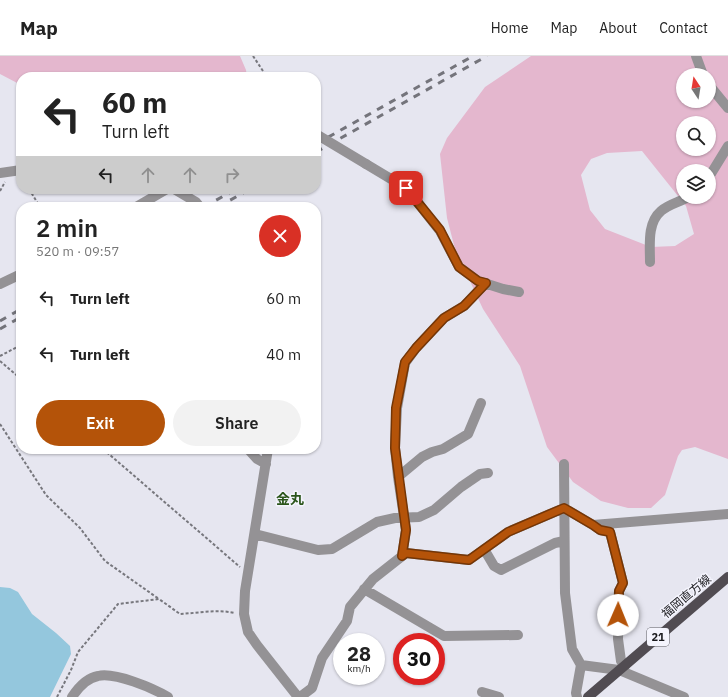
<!DOCTYPE html>
<html lang="en">
<head>
<meta charset="utf-8">
<style>
	body { margin:0; font-family:"IBM Plex Sans","Noto Sans JP",sans-serif; background:#f2f2f2; color:#222; height:100vh; display:flex; flex-direction:column; font-size:15px; white-space:nowrap }
	* { box-sizing:border-box; margin:0 }
	p { font-size:13px; color:#767676 }
	.icon { flex:none; width:22px; height:22px; fill:none; stroke:currentColor; stroke-width:2; stroke-linecap:round; stroke-linejoin:round }
	.map { position:relative; flex:1; overflow:hidden }
	.details { position:absolute; left:16px; top:146px; width:305px; height:252px; display:flex; flex-direction:column; background:#fff; border-radius:16px; box-shadow:0 1px 3px #0004 }
	.details>* { flex:none }
	.banner { position:absolute; left:16px; top:16px; width:305px; height:122px; border-radius:16px; box-shadow:0 1px 3px #0004; background:#fff; color:#222; overflow:hidden }
	.needle { width:26px; rotate:348deg }
	.fabs { position:absolute; left:676px; top:12px; display:grid; gap:8px }
	.fabs a { display:grid; place-items:center; width:40px; height:40px; border-radius:50%; background:#fff; box-shadow:0 1px 3px #0004; font-size:20px }
	.speed { position:absolute; left:333px; top:577px; display:flex; gap:8px; font-size:20px; font-weight:700; text-align:center }
	.speed>* { display:grid; place-content:center; width:52px; height:52px; border-radius:50%; background:#fff; box-shadow:0 1px 3px #0004; line-height:1 }
	.speed small { font-size:10px; font-weight:400 }
	.speed .limit { border:6px solid #d22; background:#fff; color:#111 }
	.pin { position:absolute; display:grid; place-items:center; width:34px; height:34px; color:#fff; margin:-17px; border-radius:8px; box-shadow:0 2px 6px #0006 }
	.me { position:absolute; width:44px; margin:-22px; rotate:1deg; stroke-linejoin:round; filter:drop-shadow(0 0 3px #0008) }
	.turn { display:flex; align-items:center; gap:14px; height:84px; padding:0 20px; font-size:18px }
	.turn .icon { width:52px; height:52px; stroke-width:2.5 }
	.turn b { display:block; font-size:28px; line-height:34px }
	.lanes { display:flex; align-items:center; height:38px; padding:0 20px; background:#0003; justify-content:center; gap:20px; direction:ltr }
	.lanes .off { opacity:.35 }
	.round { display:grid; place-items:center; flex:none; width:42px; height:42px; border-radius:21px; background:#f2f2f2 }
	.head { display:flex; align-items:center; justify-content:space-between; height:68px; padding:0 20px }
	h1 { font-size:24px; font-weight:600; line-height:30px }
	.button { display:flex; gap:8px; margin-top:auto; padding:8px 20px }
	.button a { flex:1; height:46px; border-radius:24px; background:#b45309; color:#fff; font-size:16px; font-weight:600; line-height:46px; text-align:center }
	.button a+a { background:#f2f2f2; color:#222 }
	ul { padding:0; list-style:none }
	li { display:flex; align-items:center; gap:12px; height:56px; padding:0 20px }
	li div { flex:1 }
	li b { display:block; font-size:15px }
	li em { font-style:normal }
	header { display:flex; align-items:center; gap:24px; box-sizing:border-box; height:56px; padding:0 20px; background:#fff; border-bottom:1px solid #e0e0e0 }
	header strong { font-size:19px }
	nav { display:flex; gap:22px; margin-inline-start:auto; font-size:14px }
	.map>svg:first-child { display:block }
	.green { fill:#e4b7ce; fill-rule:evenodd }
	.water { fill:#94c7dd }
	.lines { fill:none; stroke-linecap:round; stroke-linejoin:round }
	.path { stroke:#77777d; stroke-width:2; stroke-dasharray:3 2; stroke-linecap:butt }
	.minor { stroke:#949295; stroke-width:10 }
	.major { stroke:#514c52; stroke-width:10 }
	.rail { stroke:#74747b; stroke-width:3; stroke-dasharray:7 7; stroke-linecap:butt }
	.minor-bridge { stroke:#949295; stroke-width:10 }
	.route-casing { stroke:#753606; stroke-width:10 }
	.route { stroke:#b45309; stroke-width:7 }
	.labels { text-anchor:middle; dominant-baseline:central; stroke-width:3; stroke-linejoin:round; paint-order:stroke }
	.shield { fill:#f4f4fd; stroke:#5b5b60; stroke-width:1 }
	.shield-label { font-size:11px; font-weight:bold; fill:#19191d }
	.street-label { font-size:12px; fill:#19191d; stroke:#f4f4fd }
	.quarter-label { font-size:14px; font-weight:bold; fill:#2b551b; stroke:#f4f4fd }
</style>
</head>
<body>
<header>
<strong>Map</strong>
<nav><a>Home</a><a>Map</a><a>About</a><a>Contact</a></nav>
</header>
<div class="map">
<svg width="728" height="641" viewBox="0 0 728 641">
	<rect width="100%" height="100%" fill="#e6e6f0"/>
	<path class="green" d="M 0,0 L 240,0 L 246,14 L 247,21 L 21,21 L 21,29 L 0,18 Z
		M 531,0 L 728,0 L 728,403 L 695,391 L 682,394 L 678,400 L 665,439 L 651,452 L 628,452 L 601,445 L 573,426 L 547,391 L 520,310 L 483,253 L 455,193 L 447,162 L 440,98 L 447,82 L 485,31 ZM 683,19 L 709,19 L 709,45 L 683,45 ZM 683,67 L 709,67 L 709,93 L 683,93 ZM 642,95 L 686,150 L 694,178 L 675,190 L 651,191 L 605,173 L 590,154 L 581,119 L 591,103 L 607,97 ZM 683,115 L 709,115 L 709,141 L 683,141 Z"/>
	<path class="water" d="M 0,531 L 10,532 L 18,536 L 32,558 L 56,577 L 70,590 L 71,598 L 50,641 L 0,641 Z"/>
	<g class="lines">
		<path class="path" d="M 253,0 L 267,21
			M 29,133 L 40,151
			M 0,135 L 5,126
			M 0,300 L 21,289
			M 0,305 L 21,323
			M 0,368 L 46,439 L 80,472 L 105,505 L 159,543
			M 103,393 L 240,511
			M 57,641 L 71,614 L 78,596 L 118,548 L 159,543 L 180,558 C 198,557 217,553 235,557"/>
		<path class="minor" d="M 696,0 L 703,19
			M 709,29 L 728,52
			M 366,108 L 406,132 L 440,175 L 459,211 L 478,225 L 503,233 L 519,236
			M 0,117 L 21,114
			M 709,121 L 728,90
			M 174,133 L 196,146 L 200,151
			M 136,151 L 167,133
			M 650,206 C 650,189 647,167 661,155 C 669,148 680,146 688,141
			M 0,228 L 21,218
			M 248,393 L 257,403 L 266,408
			M 268,393 L 245,535 L 244,558 L 248,576 L 257,589 L 298,641
			M 564,408 L 565,537 L 572,593 L 581,609 L 576,637 L 577,641
			M 398,421 L 395,392 L 397,352 L 405,307 L 416,292 L 444,262 L 464,250 L 486,227
			M 593,469 L 600,474 L 610,476 L 623,527 L 619,535 L 618,583 L 621,605 L 625,610
			M 255,478 L 318,494 L 332,493 L 377,466 L 395,462 L 419,461 L 434,454 L 461,431 L 480,418 L 488,417
			M 484,493 L 494,510 L 501,514 L 555,487 L 564,485
			M 402,500 L 406,474 L 398,421 L 422,401 L 432,396 L 443,393 L 468,378 L 481,347
			M 364,533 L 444,580 L 518,579
			M 581,609 L 619,614 L 684,641
			M 482,636 L 499,641
			M 72,641 C 78,632 86,622 98,620 C 115,616 153,632 168,641
			M 300,641 L 312,632 L 322,602 L 347,565 L 350,551 L 373,523 L 406,497 L 469,504 L 508,476 L 564,452 L 593,469 L 728,458"/>
		<path class="major" d="M 588,641 L 728,521"/>
		<path class="rail" d="M 316,88 L 473,0
			M 316,96 L 487,0
			M 204,151 L 236,133
			M 218,151 L 250,133
			M 0,265 L 21,253
			M 0,273 L 21,261"/>
		<path class="minor-bridge" d="M 316,78 L 366,108"/>
	</g>
	<g class="lines">
		<g class="route-casing">
			<path id="route" d="M 406,132 L 440,174 L 459,211 L 478,225 L 486,227 L 464,250 L 444,262 L 416,292 L 405,306 L 396,352 L 395,392 L 406,474 L 402,500 L 406,497 L 469,504 L 508,476 L 564,452 L 593,469 L 600,474 L 610,476 L 623,527 L 619,535 L 618,559"/>
		</g>
		<use href="#route" class="route"/>
	</g>
	<g class="labels">
		<rect class="shield" x="647" y="572" width="22" height="18" rx="3"/>
		<g class="shield-label">
			<text x="658" y="581">21</text>
		</g>
		<g class="street-label">
			<text transform="translate(686 540) rotate(-40)">福岡直方線</text>
		</g>
		<g class="quarter-label">
			<text x="290" y="443">金丸</text>
		</g>
	</g>
</svg>
<div class="fabs">
<a><svg class="needle" viewBox="-14 -14 28 28"><path d="M0-13l5 13h-10z" fill="#e53935"/><path d="M0 13l5-13h-10z" fill="#767676"/></svg></a>
<a><svg class="icon" aria-label="search" viewBox="0 0 24 24"><circle cx="10" cy="10" r="6"/><path d="M15 15l6 6"/></svg></a>
<a><svg class="icon" aria-label="layers" viewBox="0 0 24 24"><path d="M12 4l9 5-9 5-9-5zM3 14l9 5 9-5"/></svg></a>
</div>
<div class="speed"><div>28<small>km/h</small></div><div class="limit">30</div></div>
<div class="pin" style="left:406px;top:132px;background:#d93025"><svg class="icon" aria-label="arrive" viewBox="0 0 24 24"><path d="M6 21V4h12l-3 4 3 4H6"/></svg></div>
<svg class="me" style="left:618px;top:559px" viewBox="-20 -20 40 40"><circle r="19" fill="#fff"/><path d="M0-13L10 11 0 6-10 11z" fill="#b45309"/></svg>
<div class="banner">
<div class="turn"><svg class="icon" aria-label="left" viewBox="0 0 24 24"><path d="M17 20v-9H6M10 6l-5 5 5 5"/></svg><div><b>60 m</b>Turn left</div></div>
<div class="lanes"><svg class="icon" aria-label="left" viewBox="0 0 24 24"><path d="M17 20v-9H6M10 6l-5 5 5 5"/></svg><svg class="icon off" aria-label="ahead" viewBox="0 0 24 24"><path d="M12 20V5M6 11l6-6 6 6"/></svg><svg class="icon off" aria-label="ahead" viewBox="0 0 24 24"><path d="M12 20V5M6 11l6-6 6 6"/></svg><svg class="icon off" aria-label="right" viewBox="0 0 24 24"><path d="M7 20v-9h11M14 6l5 5-5 5"/></svg></div>
</div>
<section class="details">
<div class="head"><div><h1>2 min</h1><p>520 m · 09:57</p></div><a class="round" style="background:#d93025;color:#fff"><svg class="icon" aria-label="close" viewBox="0 0 24 24"><path d="M6 6l12 12M18 6L6 18"/></svg></a></div>
<ul>
<li><svg class="icon" aria-label="left" viewBox="0 0 24 24"><path d="M17 20v-9H6M10 6l-5 5 5 5"/></svg><div><b>Turn left</b></div><em>60 m</em></li>
<li><svg class="icon" aria-label="left" viewBox="0 0 24 24"><path d="M17 20v-9H6M10 6l-5 5 5 5"/></svg><div><b>Turn left</b></div><em>40 m</em></li>
</ul>
<div class="button"><a>Exit</a><a>Share</a></div>
</section>
</div>
</body>
</html>
